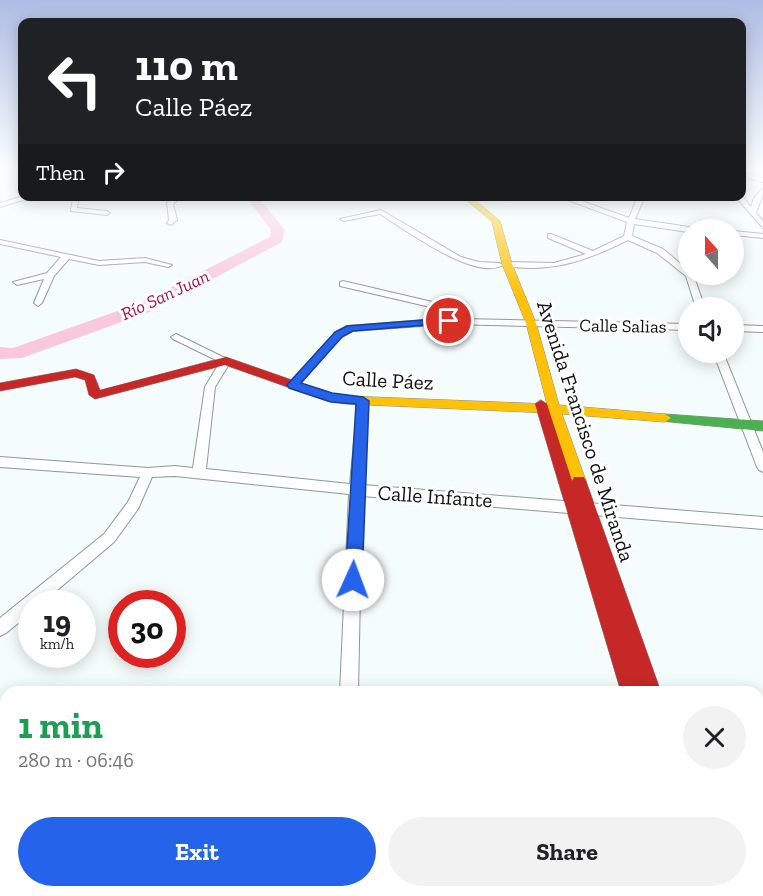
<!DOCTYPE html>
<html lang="en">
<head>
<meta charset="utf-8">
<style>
	body { margin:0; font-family:"Zilla Slab",serif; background:#f2f2f2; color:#202124; height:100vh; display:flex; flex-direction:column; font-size:22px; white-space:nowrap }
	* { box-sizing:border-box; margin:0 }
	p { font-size:20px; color:#757577 }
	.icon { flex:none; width:33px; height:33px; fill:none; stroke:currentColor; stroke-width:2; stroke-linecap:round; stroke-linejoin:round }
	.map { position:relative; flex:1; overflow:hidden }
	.side { position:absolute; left:0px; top:686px; width:764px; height:212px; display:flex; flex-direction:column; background:#fff; border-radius:18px 18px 0 0; box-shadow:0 3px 15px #0003 }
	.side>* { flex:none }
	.top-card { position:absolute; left:18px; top:18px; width:728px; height:183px; border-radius:12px; box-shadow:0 3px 15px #0003; background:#202124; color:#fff; overflow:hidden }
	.needle { width:39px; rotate:339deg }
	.fabs { position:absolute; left:678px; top:219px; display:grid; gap:12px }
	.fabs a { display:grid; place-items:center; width:66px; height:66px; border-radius:50%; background:#fff; box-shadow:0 3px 15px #0003; font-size:30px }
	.speed { position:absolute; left:18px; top:590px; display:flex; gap:12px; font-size:30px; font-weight:700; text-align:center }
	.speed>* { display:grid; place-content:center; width:78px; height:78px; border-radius:50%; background:#fff; box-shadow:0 3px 15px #0003; line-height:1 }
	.speed small { font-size:15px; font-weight:400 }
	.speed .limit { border:9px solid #d22; background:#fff; color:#111 }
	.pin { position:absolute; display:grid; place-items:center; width:51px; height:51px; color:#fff; margin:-26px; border:3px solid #fff; border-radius:50%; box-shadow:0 2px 6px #0007 }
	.me { position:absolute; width:66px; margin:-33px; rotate:2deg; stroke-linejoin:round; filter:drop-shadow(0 0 4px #0008) }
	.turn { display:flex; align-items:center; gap:21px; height:126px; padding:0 18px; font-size:27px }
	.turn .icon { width:78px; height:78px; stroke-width:2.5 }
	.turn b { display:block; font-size:42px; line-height:51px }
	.then { display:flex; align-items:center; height:57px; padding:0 18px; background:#0003; gap:12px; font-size:22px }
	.round { display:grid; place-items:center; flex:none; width:63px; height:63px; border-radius:32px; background:#f2f2f2 }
	.summary { display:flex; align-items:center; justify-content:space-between; height:102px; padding:0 18px }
	h1 { font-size:36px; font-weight:700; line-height:45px; color:#1e9e55 }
	.action { display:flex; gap:12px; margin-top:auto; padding:12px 18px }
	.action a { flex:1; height:69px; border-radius:36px; background:#2563eb; color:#fff; font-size:24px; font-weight:700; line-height:69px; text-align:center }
	.action a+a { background:#f2f2f2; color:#202124 }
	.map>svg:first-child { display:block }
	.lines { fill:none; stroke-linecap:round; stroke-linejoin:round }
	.river { fill:#f9c8dd; fill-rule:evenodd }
	.street-casing { stroke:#939696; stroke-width:2 }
	.fast-casing { stroke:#898c8c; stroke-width:1 }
	.slow-casing { stroke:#898c8c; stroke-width:1 }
	.jam-casing { stroke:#898c8c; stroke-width:1 }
	.street { fill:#feffff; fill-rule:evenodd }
	.fast { fill:#4caf50; fill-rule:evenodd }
	.slow { fill:#ffc107; fill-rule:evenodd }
	.jam { fill:#c62828; fill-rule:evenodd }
	.route { fill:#2563eb; stroke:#184099; stroke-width:1.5 }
	.labels { text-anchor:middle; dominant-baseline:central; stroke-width:6; stroke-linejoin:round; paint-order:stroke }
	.far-water-label { font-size:18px; font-style:italic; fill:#ad0d46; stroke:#fff }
	.far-street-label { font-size:18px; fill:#0f0f0f; stroke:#fff }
	.street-label { font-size:21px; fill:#0f0f0f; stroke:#fff }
</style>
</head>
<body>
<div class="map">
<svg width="763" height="896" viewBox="0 0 763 896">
	<rect width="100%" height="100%" fill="#f5fcfc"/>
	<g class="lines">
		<path class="river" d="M 250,196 L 262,196 L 261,201 L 285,230 L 282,242 L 152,311 L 22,358 L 0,359 L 0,347 L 13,348 L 140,303 L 270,237 L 271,230 L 249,201 Z"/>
		<g class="street-casing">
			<path id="street" d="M 741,172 L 763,178 L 763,182 L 741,176 Z
				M 763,188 L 763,194 L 756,213 L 763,221 L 763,228 L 735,196 L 741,195 L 751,207 L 754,198 Z
				M 24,196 L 36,196 L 0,207 L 0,203 Z
				M 73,196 L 79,196 L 77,208 L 107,211 L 110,213 L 107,215 L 71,211 Z
				M 174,196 L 182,196 L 173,204 L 177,220 L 171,225 L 167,223 L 169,220 L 167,203 Z
				M 557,196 L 568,196 L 629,218 L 638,196 L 645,196 L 635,219 L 696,228 L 688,230 L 688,232 L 634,224 L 632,236 L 663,249 L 688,270 L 688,274 L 693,274 L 705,308 L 696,308 L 686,276 L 657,253 L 628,240 C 586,261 552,273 504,266 L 503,264 L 507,262 L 554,263 L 586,254 L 548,238 L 548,234 L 551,234 L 593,251 L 624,236 L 627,222 Z
				M 381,210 L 461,257 L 479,262 L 499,263 L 503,265 C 476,282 404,229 380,214 L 344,221 L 340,219 Z
				M 734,231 L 763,234 L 763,238 L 734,235 Z
				M 0,240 L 99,261 L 145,258 L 172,265 L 168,267 L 145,262 L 99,265 L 69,259 L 54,276 L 42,303 L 38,306 L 34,303 L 44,279 L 17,285 L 13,282 L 47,273 L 61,257 L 0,244 Z
				M 343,281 L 445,305 L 454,309 L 461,319 L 688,324 L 688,330 L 449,324 L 352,331 L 342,336 L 297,387 L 289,387 L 288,385 L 289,383 L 336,332 L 347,326 L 451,318 L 448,313 L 439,309 L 340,286 L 340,282 Z
				M 734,325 L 763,326 L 763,332 L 734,331 Z
				M 176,334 L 231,361 L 215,387 L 206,469 L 350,484 L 358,401 L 363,397 L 368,401 L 363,485 L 763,517 L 763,529 L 362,496 L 358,692 L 340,692 L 349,494 L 175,476 L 152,477 L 138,509 L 114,542 L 42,603 L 32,603 L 32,612 L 6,633 L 0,636 L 0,618 L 104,534 L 128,502 L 140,477 L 0,467 L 0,457 L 148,468 L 175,466 L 193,468 L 205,387 L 220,362 L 173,339 L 171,337 Z
				M 713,352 L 723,352 L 763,452 L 763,472 L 759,470 L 757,467 Z
				M 758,798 L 763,798 L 763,818 L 758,818 Z
				M 6,826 L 6,846 L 0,848 L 0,828 Z
				M 329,891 L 351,891 L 351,896 L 329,896 Z"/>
		</g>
		<g class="fast-casing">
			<path id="fast" d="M 665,414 L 763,421 L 763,431 L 660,421 L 659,418 Z
				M 681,891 L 705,891 L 707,895 L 706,891 L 730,891 L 731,896 L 683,896 Z"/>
		</g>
		<g class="slow-casing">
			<path id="slow" d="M 462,196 L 470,196 L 500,221 L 512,264 L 536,323 L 559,405 L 665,414 L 671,418 L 665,422 L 562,414 L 586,481 L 584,485 L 574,485 L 572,481 L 549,413 L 347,404 L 341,400 L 347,396 L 547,404 L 526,323 L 502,264 L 492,222 Z"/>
		</g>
		<g class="jam-casing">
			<path id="jam" d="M 226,357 L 332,394 L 351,397 L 353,400 L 347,404 L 327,401 L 225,365 L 95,399 L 89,395 L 85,380 L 75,377 L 0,391 L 0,383 L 76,369 L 94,375 L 100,390 Z
				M 541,400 L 547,404 L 572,481 L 574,477 L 584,477 L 586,481 L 661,692 L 641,692 L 597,558 L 641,692 L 621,692 L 535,404 Z"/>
		</g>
		<use href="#street" class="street"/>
		<use href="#fast" class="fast"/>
		<use href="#slow" class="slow"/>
		<use href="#jam" class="jam"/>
	</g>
	<linearGradient id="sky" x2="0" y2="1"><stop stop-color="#afbce4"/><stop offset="0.57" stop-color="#fafefe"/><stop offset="1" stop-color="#fafefe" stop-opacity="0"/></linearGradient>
	<rect width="763" height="296" fill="url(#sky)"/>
	<path class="route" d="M 449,318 L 453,319 L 453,323 L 353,331 L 342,337 L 301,383 L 332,393 L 363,397 L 369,401 L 362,580 L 359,585 L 353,587 L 347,585 L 345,580 L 356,404 L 331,402 L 289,388 L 287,385 L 335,332 L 347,326 Z"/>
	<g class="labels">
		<g class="far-water-label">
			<text transform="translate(165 295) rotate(-25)">Río San Juan</text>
		</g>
		<g class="far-street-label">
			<text transform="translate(623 326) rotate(1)">Calle Salias</text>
		</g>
		<g class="street-label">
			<text transform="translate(388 380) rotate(3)">Calle Páez</text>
			<text transform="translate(586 431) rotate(72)">Avenida Francisco de Miranda</text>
			<text transform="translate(435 496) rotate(4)">Calle Infante</text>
		</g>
	</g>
</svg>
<div class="fabs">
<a><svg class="needle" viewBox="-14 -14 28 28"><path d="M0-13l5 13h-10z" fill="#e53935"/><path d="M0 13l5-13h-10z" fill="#757577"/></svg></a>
<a><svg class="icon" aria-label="sound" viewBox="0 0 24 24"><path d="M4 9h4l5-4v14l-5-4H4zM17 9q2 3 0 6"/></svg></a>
</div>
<div class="speed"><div>19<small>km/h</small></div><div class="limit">30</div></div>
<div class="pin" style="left:449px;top:321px;background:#d93025"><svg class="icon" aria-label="arrive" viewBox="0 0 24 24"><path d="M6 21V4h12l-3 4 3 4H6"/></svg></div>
<svg class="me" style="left:353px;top:580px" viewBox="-20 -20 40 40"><circle r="19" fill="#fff"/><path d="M0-13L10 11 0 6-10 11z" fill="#2563eb"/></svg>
<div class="top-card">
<div class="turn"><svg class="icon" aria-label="left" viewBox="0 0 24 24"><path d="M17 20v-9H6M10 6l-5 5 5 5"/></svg><div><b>110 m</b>Calle Páez</div></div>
<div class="then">Then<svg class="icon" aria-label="right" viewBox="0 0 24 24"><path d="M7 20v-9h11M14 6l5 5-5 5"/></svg></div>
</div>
<section class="side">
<div class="summary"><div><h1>1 min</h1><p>280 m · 06:46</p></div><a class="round"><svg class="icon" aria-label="close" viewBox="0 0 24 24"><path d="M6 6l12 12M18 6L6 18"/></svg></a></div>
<div class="action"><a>Exit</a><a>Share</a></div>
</section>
</div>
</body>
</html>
